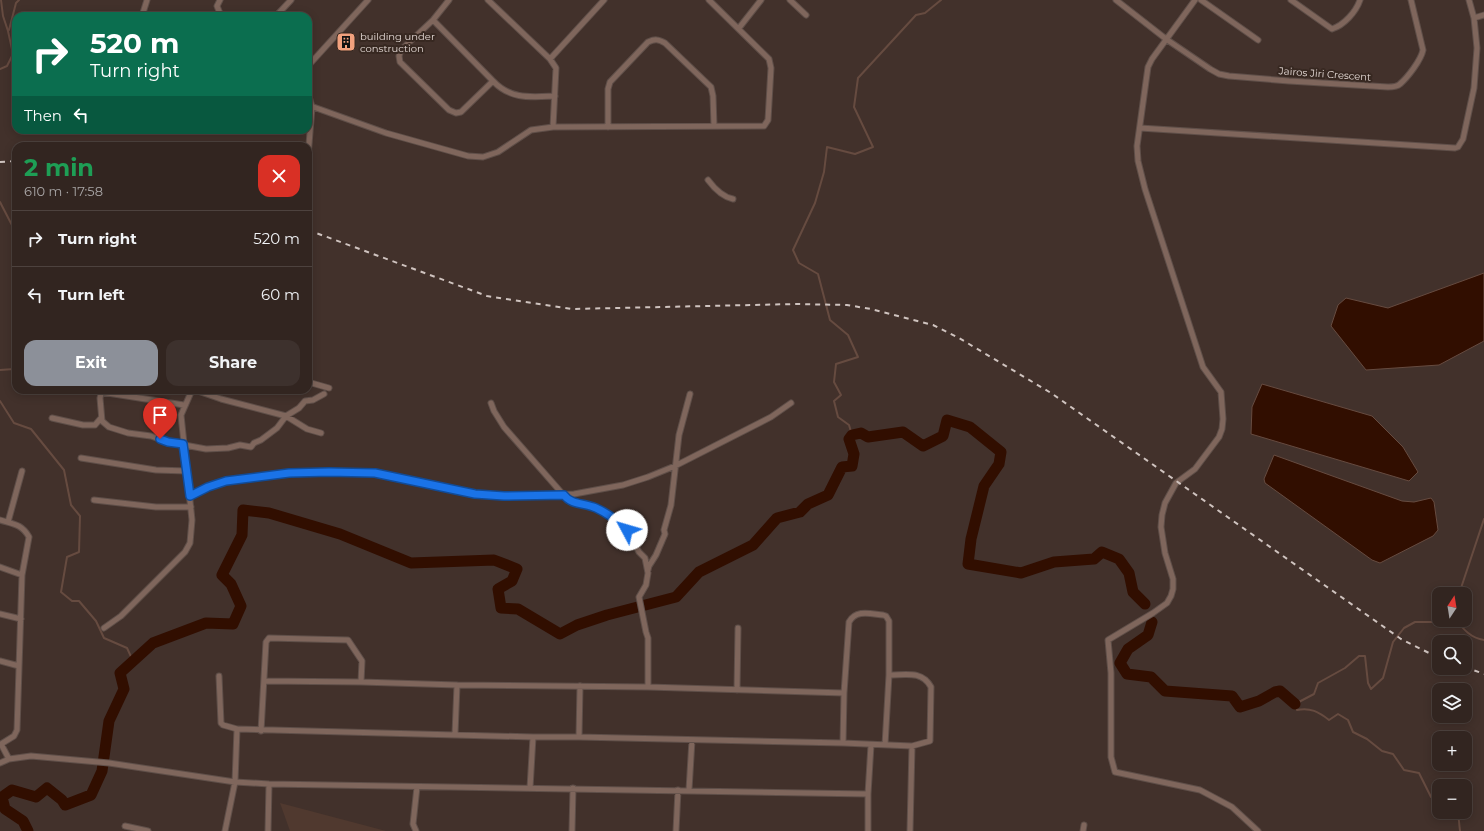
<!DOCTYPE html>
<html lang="en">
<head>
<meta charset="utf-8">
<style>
	body { margin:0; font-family:Montserrat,sans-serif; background:#3d312d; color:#f1f3f6; height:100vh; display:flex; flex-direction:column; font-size:15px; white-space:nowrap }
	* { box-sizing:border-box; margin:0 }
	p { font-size:13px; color:#a8a5a5 }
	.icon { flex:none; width:22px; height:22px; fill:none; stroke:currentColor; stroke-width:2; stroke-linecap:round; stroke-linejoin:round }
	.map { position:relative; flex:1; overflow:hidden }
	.details { position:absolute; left:12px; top:142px; width:300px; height:252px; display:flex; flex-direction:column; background:#322520; border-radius:12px; box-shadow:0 2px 10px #0003,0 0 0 1px #4d423e }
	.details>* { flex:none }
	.top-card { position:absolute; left:12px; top:12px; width:300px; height:122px; border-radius:12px; box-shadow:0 2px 10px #0003,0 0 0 1px #4d423e; background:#0b6e4f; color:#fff; overflow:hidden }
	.needle { width:26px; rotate:12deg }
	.buttons { position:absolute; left:1432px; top:587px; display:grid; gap:8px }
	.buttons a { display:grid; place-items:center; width:40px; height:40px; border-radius:8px; background:#322520; box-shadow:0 2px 10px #0003,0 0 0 1px #4d423e; font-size:20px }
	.pin { position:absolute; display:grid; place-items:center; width:34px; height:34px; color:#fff; margin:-41px -17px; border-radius:50% 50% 50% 0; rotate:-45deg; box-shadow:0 0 4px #0007 }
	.pin .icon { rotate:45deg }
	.me { position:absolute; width:44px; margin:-22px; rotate:309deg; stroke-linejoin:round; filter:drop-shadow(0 0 3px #0008) }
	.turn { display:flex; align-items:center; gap:14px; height:84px; padding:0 12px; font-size:18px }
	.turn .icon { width:52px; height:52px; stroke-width:2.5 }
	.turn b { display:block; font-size:28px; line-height:34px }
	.then { display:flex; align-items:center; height:38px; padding:0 12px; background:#0003; gap:8px; font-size:15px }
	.round { display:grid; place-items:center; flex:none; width:42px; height:42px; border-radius:12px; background:#3d312d }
	.overview { display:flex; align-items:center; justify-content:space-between; height:68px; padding:0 12px }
	h1 { font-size:24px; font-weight:700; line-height:30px; color:#1e9e55 }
	.action { display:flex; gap:8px; margin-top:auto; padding:8px 12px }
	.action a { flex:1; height:46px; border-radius:12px; background:#8c9099; color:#fff; font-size:16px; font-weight:700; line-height:46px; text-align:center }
	.action a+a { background:#3d312d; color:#f1f3f6 }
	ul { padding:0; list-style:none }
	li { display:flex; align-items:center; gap:12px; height:56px; padding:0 12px; border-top:1px solid #4d423e }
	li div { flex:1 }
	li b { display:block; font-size:15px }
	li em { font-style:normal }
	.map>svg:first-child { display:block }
	.built { fill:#50392f }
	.water { fill:#310e00; stroke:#664b40 }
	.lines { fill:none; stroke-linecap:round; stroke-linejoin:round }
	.stream { stroke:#664b40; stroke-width:2 }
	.river { stroke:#310e00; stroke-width:11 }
	.street-casing { stroke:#5f4f49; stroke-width:7 }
	.street { stroke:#7f665c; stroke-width:5 }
	.rail { stroke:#cfc3bf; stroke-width:2; stroke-dasharray:5 5; stroke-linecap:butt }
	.route-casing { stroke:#114b97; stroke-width:10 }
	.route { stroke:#1a73e8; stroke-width:7 }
	.labels { text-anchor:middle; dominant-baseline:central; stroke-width:4; stroke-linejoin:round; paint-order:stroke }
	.poi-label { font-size:10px; fill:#e3d8d4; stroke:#372821; text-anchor:start }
	.street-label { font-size:10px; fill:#e3d8d4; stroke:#372821 }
</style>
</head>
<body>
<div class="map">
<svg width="1484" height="831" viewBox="0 0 1484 831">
	<rect width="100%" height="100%" fill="#42312b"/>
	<path class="built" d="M 280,803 L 386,831 L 290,831 Z"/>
	<path class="water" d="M 1484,273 L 1484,341 L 1439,365 L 1366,370 L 1331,326 L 1338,305 L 1346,298 L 1388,308 Z
		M 1262,384 L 1372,416 L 1403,447 L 1418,472 L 1409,481 L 1251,434 L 1252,407 Z
		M 1274,455 L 1402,501 L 1414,502 L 1431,498 L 1434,502 L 1438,530 L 1433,536 L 1380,563 L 1372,560 L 1265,483 L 1264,479 Z"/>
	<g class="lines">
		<path class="stream" d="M 9,30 L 16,3 L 19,0
			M 0,69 L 7,66 L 13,54 L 8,31 L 3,16 L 1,0
			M 0,202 L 15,231 L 16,238
			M 0,370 L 14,369 L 16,365
			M 0,401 L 14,423 L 31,429 L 64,470 L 71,505 L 80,516 L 79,552 L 67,557 L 61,592 L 72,601 L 79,601 L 96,621 L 104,638 L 127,648 L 133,661
			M 852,435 L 849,425 L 838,417 L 834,401 L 841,395 L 834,382 L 836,364 L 858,357 L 848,335 L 830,320 L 818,274 L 799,263 L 793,250 L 815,203 L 824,172 L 827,147 L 855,154 L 873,147 L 854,107 L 858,78 L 916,15 L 925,13 L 941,0
			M 1459,594 L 1484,519
			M 1456,620 C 1464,630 1471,638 1484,640
			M 1439,799 L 1431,797 L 1419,773 L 1404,770 L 1393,754 L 1382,751 L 1367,739 L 1353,732 L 1348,720 L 1338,714 L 1329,720 C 1319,712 1310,707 1297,710 L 1295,704 L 1314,694 L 1318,683 L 1345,668 L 1359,656 L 1365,656 L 1368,683 L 1371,689 L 1383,678 L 1393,642 L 1404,628 L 1415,622 L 1438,622 L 1443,620
			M 1458,812 L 1460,831"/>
		<path class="river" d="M 1152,622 L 1148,635 L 1128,649 L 1120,663 L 1127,674 L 1151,677 L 1165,691 L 1232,696 L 1240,707 L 1259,701 L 1275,692 L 1280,691 L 1295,704
			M 28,831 L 23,821 L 5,809 L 2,797 L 12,790 L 36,797 L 47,788 L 62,800 L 65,805 L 91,795 L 102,771 L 109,721 L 124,689 L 120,673 L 153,643 L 206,623 L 233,624 L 241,606 L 231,584 L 222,575 L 242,535 L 243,510 L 269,513 L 340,534 L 411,563 L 494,560 L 517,569 L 512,581 L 498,589 L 501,608 L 518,609 L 560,634 L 577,625 L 607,615 L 676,597 L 699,572 L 753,545 L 777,518 L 800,512 L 808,504 L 828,495 L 842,467 L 852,466 L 854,454 L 849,439 L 852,435 L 861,433 L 868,437 L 903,432 L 923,446 L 943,436 L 947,420 L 970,427 L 1001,452 L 999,464 L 984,486 L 971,539 L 968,564 L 1021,573 L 1054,562 L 1094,559 L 1102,552 L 1119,559 L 1129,573 L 1133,592 L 1145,604"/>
		<g class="street-casing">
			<path id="street" d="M 220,0 L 217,6 L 221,16
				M 488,0 L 550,59 L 556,68 L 553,127
				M 790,0 L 806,15
				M 1116,0 L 1166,39 L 1210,69 L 1219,74 L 1229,76 L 1289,81 L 1388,87 C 1392,87 1397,87 1400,84 C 1408,77 1421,60 1423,50 L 1411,0
				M 1195,0 L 1152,59 L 1148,67 L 1137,146 L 1138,161 L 1145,189 L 1203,367 L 1221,392 L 1223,419 L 1222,429 L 1219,437 L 1195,469 L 1176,483 L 1165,503 L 1162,515 L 1161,527 L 1165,553 L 1173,579 L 1173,589 L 1171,596 L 1167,603 L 1153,613 L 1108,640 L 1111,673 L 1111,757 L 1115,772 L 1200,790 L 1232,807 L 1258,831
				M 1201,0 L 1258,40
				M 1291,0 L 1332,29 C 1344,25 1356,12 1360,0
				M 1469,0 L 1474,18 L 1484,15
				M 142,16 L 147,0
				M 276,16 L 291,0
				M 433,20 L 493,81 L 461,112 L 456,113 L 449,110 L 400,62 L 399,56 L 401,50 L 433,20 L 449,0
				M 739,28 L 761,0
				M 550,59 L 604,0
				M 308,66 L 368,0
				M 493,81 C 511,100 531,97 555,96
				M 308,93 L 312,107 L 308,157
				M 308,105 L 386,133 L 468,156 L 483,157 L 498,152 L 531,130 L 553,127 L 764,126 L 768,120 L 771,68 L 769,59 L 709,0
				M 608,127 L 608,89 L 610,82 L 648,42 C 655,39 658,39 665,43 L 711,87 L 713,96 L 714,126
				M 1140,128 L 1455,148 L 1458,147 L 1463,139 L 1474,88 L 1477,48 L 1474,18
				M 708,180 C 714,188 723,197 733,199
				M 308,382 L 329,388
				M 102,390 L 100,398 L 102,421 L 109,427 L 128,433 L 151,436 L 168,442 L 206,449 L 228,448 L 240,445 L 251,447 L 254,443 L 261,440 L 277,428 L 286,416 L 299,408 L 305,401 L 313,400 L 324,394
				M 195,390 L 221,399 L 286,416 L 307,429 L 321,433
				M 101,392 L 184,405
				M 491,403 L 494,411 L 504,427 L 567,499 L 572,502 L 594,507 L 615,520 L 627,530 L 639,552 L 645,558 L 648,573 L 646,585 L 639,597 L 646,632 L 648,638 L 648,687
				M 52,418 L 83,425 L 95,425 L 101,418
				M 81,458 L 156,470 L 187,471
				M 190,496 L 208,487 L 226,481 L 289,473 L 329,472 L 375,473 L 475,494 L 504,497 L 574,494 L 623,485 L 648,477 L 675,466 L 771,417 L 791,403
				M 94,500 L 156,507 L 191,507
				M 0,520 C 13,524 22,524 29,537 L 22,575 L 17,730 L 14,736 L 1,744 L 9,759
				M 8,522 L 22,471
				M 0,567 L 22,575
				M 648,570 L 649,566 L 656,555 L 665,534 L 664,530 L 671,505 L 679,435 L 690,394
				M 0,614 L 21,619
				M 104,628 L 121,616 L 185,552 L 190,543 L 192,520 L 181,415 L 192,390
				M 0,661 L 19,666
				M 219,676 L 221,723 L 223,725 L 237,729 L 235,782 L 225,831
				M 264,681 L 361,682
				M 737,690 L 738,628
				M 237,729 L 533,737 L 579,737 L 843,743 L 912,746 L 930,741 L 931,687 C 922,670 905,675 889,675
				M 261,731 L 266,642 L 269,638 L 348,640 L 362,661 L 361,682 L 457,685 L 648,687 L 844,693 L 849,622 C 856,609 871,614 883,615 L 886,616 L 889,621 L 889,675 L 885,745
				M 455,734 L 457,685
				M 579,737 L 580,686
				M 843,743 L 844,693
				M 0,763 L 9,759 L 31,756 L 109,763 L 235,782 L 269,784 L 868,794
				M 530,788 L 533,737
				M 689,790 L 692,740
				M 125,826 L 148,831
				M 268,831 L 269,784
				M 416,831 L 413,824 L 417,787
				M 572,831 L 573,788
				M 676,831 L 678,790
				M 868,831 L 868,794 L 871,745
				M 910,831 L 912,746
				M 1083,831 L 1084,825"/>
		</g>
		<use href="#street" class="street"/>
		<path class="rail" d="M 0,162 L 16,161
			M 308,230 L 487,296 L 572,309 L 796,304 L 847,305 L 871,309 L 933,325 L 959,338 L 1051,393 L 1401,639 L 1439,658
			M 1465,667 L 1484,674"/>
	</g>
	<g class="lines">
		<g class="route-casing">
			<path id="route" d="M 160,439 L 168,442 L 183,444 L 190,496 L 208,487 L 226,481 L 289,473 L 329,472 L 375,473 L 475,494 L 504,496 L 564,495 C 571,505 585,503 596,508 C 607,513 618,521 627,530"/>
		</g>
		<use href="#route" class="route"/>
	</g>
	<defs>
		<g id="building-square" transform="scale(1)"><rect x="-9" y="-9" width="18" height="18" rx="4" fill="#f2a17e" stroke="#372821"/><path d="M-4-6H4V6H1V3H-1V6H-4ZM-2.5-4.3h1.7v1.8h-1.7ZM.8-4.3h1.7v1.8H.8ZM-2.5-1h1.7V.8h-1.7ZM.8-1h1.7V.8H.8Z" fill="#111"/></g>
	</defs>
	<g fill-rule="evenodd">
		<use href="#building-square" x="346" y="42"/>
	</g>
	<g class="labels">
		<g class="poi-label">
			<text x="360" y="36">building under<tspan x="360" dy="12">construction</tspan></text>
		</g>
		<g class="street-label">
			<text transform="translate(1325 74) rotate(4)">Jairos Jiri Crescent</text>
		</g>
	</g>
</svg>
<div class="buttons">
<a><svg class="needle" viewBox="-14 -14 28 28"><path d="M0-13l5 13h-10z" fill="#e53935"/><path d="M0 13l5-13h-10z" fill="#a8a5a5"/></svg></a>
<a><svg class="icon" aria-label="search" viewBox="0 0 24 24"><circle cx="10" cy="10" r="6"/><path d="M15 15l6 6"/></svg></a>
<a><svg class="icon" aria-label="layers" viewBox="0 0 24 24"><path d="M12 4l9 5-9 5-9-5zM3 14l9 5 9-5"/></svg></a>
<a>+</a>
<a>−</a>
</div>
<div class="pin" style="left:160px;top:439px;background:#d93025"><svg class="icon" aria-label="arrive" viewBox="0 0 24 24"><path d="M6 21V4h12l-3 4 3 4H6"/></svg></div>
<svg class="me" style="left:627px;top:530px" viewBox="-20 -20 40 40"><circle r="19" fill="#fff"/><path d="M0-13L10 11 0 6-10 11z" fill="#1a73e8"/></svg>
<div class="top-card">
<div class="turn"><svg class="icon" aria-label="right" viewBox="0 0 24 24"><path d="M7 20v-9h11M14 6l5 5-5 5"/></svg><div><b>520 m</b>Turn right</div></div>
<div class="then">Then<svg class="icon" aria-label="left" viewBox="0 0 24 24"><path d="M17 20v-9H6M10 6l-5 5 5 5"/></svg></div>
</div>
<section class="details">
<div class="overview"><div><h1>2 min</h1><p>610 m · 17:58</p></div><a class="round" style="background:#d93025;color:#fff"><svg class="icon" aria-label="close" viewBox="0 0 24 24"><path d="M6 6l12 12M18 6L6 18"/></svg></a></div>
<ul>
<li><svg class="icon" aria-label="right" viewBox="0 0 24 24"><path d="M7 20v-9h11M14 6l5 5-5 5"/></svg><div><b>Turn right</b></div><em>520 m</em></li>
<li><svg class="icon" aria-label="left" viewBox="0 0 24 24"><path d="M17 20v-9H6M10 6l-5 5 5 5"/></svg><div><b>Turn left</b></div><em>60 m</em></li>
</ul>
<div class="action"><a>Exit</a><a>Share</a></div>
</section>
</div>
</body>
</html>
